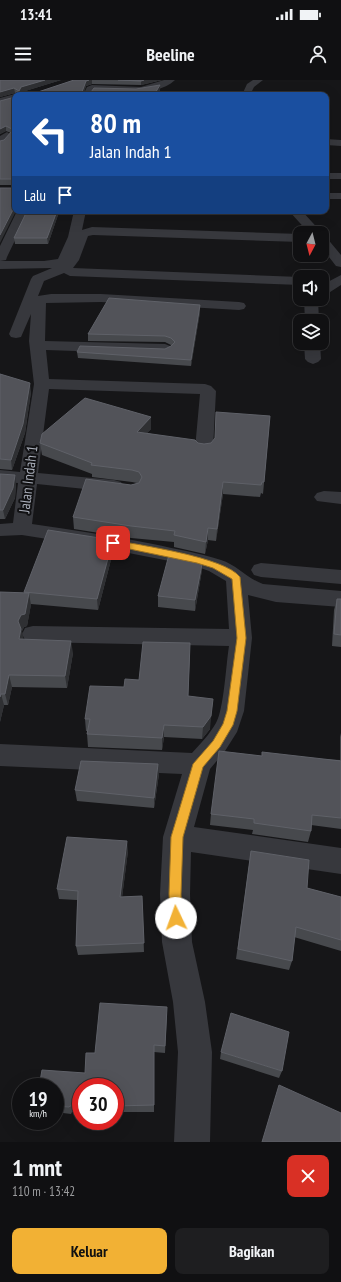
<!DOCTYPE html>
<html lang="id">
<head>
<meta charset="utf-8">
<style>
	body { margin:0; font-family:"PT Sans Narrow",sans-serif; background:#1e1e20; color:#f1f3f6; height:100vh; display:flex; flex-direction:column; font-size:15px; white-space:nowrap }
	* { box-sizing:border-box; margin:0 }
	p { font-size:13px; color:#9c9d9f }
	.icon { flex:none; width:22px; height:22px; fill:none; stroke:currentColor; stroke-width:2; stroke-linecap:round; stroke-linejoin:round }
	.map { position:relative; height:1062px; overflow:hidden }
	.details { display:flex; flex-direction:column; background:#101012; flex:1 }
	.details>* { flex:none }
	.banner { position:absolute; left:12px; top:12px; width:317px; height:122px; border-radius:8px; box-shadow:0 4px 16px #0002,0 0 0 1px #303032; background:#1a4fa0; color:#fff; overflow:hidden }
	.needle { width:26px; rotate:187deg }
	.controls { position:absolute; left:293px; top:146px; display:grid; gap:8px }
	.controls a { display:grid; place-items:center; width:36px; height:36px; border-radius:8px; background:#101012; box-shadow:0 4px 16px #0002,0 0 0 1px #303032; font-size:20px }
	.speed { position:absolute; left:12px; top:998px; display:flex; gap:8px; font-size:20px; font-weight:700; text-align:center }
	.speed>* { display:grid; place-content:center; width:52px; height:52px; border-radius:50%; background:#101012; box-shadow:0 4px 16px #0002,0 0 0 1px #303032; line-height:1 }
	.speed small { font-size:10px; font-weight:400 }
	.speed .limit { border:6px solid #d22; background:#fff; color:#111 }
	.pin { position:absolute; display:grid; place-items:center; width:34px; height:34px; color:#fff; margin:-17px; border-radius:8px; box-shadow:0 2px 6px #0006 }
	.me { position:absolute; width:44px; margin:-22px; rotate:357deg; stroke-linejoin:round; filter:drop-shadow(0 0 3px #0008) }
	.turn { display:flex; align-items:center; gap:14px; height:84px; padding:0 12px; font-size:18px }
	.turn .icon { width:52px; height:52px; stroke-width:2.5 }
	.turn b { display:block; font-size:28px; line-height:34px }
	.then { display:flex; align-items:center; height:38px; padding:0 12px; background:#0003; gap:8px; font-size:15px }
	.round { display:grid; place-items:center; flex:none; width:42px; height:42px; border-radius:8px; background:#1e1e20 }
	.head { display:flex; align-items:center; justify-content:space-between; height:68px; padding:0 12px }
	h1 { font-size:24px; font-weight:800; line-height:30px }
	.button { display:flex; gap:8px; margin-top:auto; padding:8px 12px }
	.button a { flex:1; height:46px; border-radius:8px; background:#f2b134; color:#111; font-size:16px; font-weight:800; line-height:46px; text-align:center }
	.button a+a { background:#1e1e20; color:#f1f3f6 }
	.status { display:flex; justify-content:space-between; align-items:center; height:28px; padding:0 20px; background:#101012; direction:ltr }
	.status svg { height:11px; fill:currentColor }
	header { display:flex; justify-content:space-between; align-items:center; height:52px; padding:0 12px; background:#101012; font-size:18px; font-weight:800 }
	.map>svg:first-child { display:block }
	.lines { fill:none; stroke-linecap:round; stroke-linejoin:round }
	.minor { fill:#37383d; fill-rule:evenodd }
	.wall { fill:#47494d }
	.shaded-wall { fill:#2f3033 }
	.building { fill:#525359; stroke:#5f6168 }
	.route { fill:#f2b134; stroke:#9d7322 }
	.labels { text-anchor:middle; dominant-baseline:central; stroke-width:4; stroke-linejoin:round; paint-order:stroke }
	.street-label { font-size:15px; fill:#a8adb8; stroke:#111113 }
</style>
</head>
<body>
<div class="status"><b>13:41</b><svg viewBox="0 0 49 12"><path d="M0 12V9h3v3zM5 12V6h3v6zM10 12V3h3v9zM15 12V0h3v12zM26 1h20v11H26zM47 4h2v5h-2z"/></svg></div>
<header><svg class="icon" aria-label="menu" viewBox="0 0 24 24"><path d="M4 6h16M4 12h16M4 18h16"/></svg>Beeline<svg class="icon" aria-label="person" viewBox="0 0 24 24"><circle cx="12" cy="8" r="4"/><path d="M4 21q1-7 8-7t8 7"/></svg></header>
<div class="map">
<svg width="341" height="1062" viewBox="0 0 341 1062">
	<rect width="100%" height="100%" fill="#161618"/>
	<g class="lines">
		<path class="minor" d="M 164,0 L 175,0 C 158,17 116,12 94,11 L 91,15 L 83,15 L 87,7 L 92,5 L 141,7 Z
			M 253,0 L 263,0 L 254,7 L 250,15 L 242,15 L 247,4 Z
			M 15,14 L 18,15 L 15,15 L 15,20 L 0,24 L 0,18 Z
			M 7,52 L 12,55 L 4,64 L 0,65 L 0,56 Z
			M 326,59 L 341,60 L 341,66 L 326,65 Z
			M 326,93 L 341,93 L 341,99 L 326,99 Z
			M 326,113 L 341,113 L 341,119 L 326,119 Z
			M 17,131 L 29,131 L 7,177 L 6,180 L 0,181 L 0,166 Z
			M 74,131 L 86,131 L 82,150 L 92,147 L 300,154 L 300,162 L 93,155 L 88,156 L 79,180 L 73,188 L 300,197 L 300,205 L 70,196 L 64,193 L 44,201 L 38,216 L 51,214 L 101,214 L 239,222 L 244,223 L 246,226 L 244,229 L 239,230 L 101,222 L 46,223 L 45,261 L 165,264 L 170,266 L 173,269 L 170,272 L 165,274 L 46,270 L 49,299 L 205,304 L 211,306 L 216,311 L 213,369 L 210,373 L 204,374 L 198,373 L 195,369 L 200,314 L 49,309 L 38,393 L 114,400 L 121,402 L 123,406 L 121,410 L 114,412 L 37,404 L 32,444 C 73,450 113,456 153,464 C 176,469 199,473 221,480 C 237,485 248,499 263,504 L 341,511 L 341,527 L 276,522 L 248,515 L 252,558 L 244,631 L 237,652 L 225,671 L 210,689 L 194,747 L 341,768 L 341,794 L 191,772 L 190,814 L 192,862 L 205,922 L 212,972 L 210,1062 L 174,1062 L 178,972 L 173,922 L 162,862 L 160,814 L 163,757 L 182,694 L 0,686 L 0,664 L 192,673 C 201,663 209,655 216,643 C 224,629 226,584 229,566 L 33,562 L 25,560 L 22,554 L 25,548 L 33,546 L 229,549 L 226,501 L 209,491 L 195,486 L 98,467 L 22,455 L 0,456 L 0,444 L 13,443 L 18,403 L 0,402 L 0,390 L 20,392 L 34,304 L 29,261 L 31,234 L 21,257 L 16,258 L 11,257 L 9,254 L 31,199 L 33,196 L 52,188 L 0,189 L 0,181 L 44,181 L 58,179 L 68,157 Z
			M 289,131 L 302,131 L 322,153 L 309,153 Z
			M 322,156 L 326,157 L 341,175 L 341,187 L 336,186 L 322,168 Z
			M 341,195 L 341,205 L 327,214 L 322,215 L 322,205 Z
			M 304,219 L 318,219 L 319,241 L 305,241 Z
			M 304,263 L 320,263 L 321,279 L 318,282 L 313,284 L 308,282 L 305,279 Z
			M 324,411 L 341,412 L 341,424 L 317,421 L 314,417 L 317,413 Z
			M 261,483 L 341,490 L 341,504 L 261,497 L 254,495 L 251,490 L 254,485 Z"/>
	</g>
	<path class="wall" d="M 0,0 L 61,0 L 22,12 L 38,12 L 74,0 L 162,0 L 141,5 L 92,4 L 86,6 L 84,12 L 160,10 L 157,15 L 15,15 L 16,13 L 15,13 L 0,17 Z
		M 15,16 L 15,105 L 0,105 L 0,61 L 4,60 L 11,53 L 6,51 L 0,54 L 0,21 L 15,17 Z
		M 27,131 L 63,131 L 61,135 L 58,135 L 48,164 L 15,164 L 14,158 Z
		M 200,225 L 200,232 L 191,286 L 78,278 L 77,272 L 165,269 L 171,266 L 172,266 L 171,265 L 165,262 L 88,261 L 88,254 Z
		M 0,294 L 31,312 L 25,353 L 12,390 L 0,389 Z
		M 270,336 L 263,414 L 261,413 L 260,417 L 223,414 L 216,461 L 208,460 L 205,474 L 174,467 L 174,462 L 131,458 L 74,449 L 73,437 L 131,405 L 137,403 L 132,402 L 92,397 L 92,394 L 42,375 L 40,363 L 151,337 L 151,349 L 147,353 L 204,364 L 211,363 Z
		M 0,394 L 16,404 L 15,418 L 5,439 L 0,439 Z
		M 113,472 L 98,530 L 31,524 L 27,546 L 24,547 L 22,551 L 23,560 L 73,573 L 67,608 L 12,607 L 8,625 L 4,625 L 0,642 L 0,512 L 24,513 L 24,512 Z
		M 202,490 L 195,531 L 158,527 L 158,516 Z
		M 337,519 L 341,519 L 341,567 L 332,566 L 334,530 Z
		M 190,575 L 188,616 L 210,649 L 202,659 L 164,657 L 162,670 L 88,667 L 87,654 L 87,651 L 86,651 L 85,639 L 124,607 Z
		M 341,653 L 341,749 L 311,745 L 311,751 L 308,762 L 252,754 L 253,750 L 210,745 L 211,734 L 262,676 L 340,680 L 340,657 Z
		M 158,684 L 159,694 L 154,728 L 77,721 L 75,710 Z
		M 128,771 L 122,817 L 142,816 L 144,872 L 78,875 L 76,866 L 77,820 L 59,819 L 57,809 Z
		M 251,771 L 307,808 L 341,817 L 341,871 L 294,857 L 292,881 L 289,890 L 236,879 Z
		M 167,934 L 165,973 L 154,972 L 154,1032 L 115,1032 L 115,1007 L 81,1007 L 81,1032 L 72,1032 L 71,1034 L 55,1032 L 55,1007 L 85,993 L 95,973 Z
		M 221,972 L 282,991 L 279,998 L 220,979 Z"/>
	<path class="shaded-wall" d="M 45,0 L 61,0 L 22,12 L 19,15 L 19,11 L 21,7 Z
		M 89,0 L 92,0 L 92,4 L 86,6 L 83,15 L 82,12 L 86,1 Z
		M 144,0 L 162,0 L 141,5 L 141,1 Z
		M 160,5 L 160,10 L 157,15 L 154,15 Z
		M 14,8 L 15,13 L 0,17 L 0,12 Z
		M 6,46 L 6,51 L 0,54 L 0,49 Z
		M 15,126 L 15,131 L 16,131 L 0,163 L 0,155 Z
		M 57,131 L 58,131 L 58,135 L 48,164 L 47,158 Z
		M 200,225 L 200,232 L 191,286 L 191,280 Z
		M 30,303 L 31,312 L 25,353 L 12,390 L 11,380 Z
		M 151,337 L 151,349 L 137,363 L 137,352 Z
		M 15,395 L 16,404 L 15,418 L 5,439 L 3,430 Z
		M 223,402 L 223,414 L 216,461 L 217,449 Z
		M 208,448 L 208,460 L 205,474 L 206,462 Z
		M 113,460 L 113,472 L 98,530 L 97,519 Z
		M 203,479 L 202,490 L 195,531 L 195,520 Z
		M 29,513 L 31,525 L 27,546 L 24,547 L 22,551 L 24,561 L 19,559 L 18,541 Z
		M 71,561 L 73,573 L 67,608 L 65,596 Z
		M 9,595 L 12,607 L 8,625 L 5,614 Z
		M 1,614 L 4,625 L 0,642 L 0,617 Z
		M 213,619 L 210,649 L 202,659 L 203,647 Z
		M 164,645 L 164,657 L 162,670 L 162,658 Z
		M 158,684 L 159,694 L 154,728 L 154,718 Z
		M 127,761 L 128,771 L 121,826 L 120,817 Z"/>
	<path class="building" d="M 0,0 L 45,0 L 21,7 L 19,11 L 20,12 L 38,12 L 74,0 L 89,0 L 86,1 L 82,12 L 91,12 L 94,8 L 136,9 L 160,5 L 154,15 L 15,15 L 16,12 L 19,11 L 14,8 L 0,12 Z
		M 118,0 L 144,0 L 141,1 Z
		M 15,16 L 15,99 L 0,99 L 0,61 L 4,60 L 12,51 L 12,49 L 6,46 L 0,49 L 0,21 L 15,17 Z
		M 0,108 L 15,108 L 15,126 L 0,155 Z
		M 27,131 L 57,131 L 47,158 L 14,158 Z
		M 109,218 L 200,225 L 191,280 L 77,272 L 80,266 L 165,269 L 171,266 L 175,262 L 171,258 L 165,256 L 88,254 Z
		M 0,294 L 30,303 L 23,344 L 11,380 L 0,379 Z
		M 85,318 L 151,337 L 137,352 L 195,360 L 198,363 L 204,364 L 211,363 L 215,358 L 216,332 L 270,336 L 264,402 L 262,402 L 261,405 L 223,402 L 217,449 L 208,448 L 206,462 L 174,455 L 175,451 L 131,446 L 73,437 L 86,399 L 131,405 L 139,403 L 142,397 L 139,392 L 132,390 L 91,385 L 92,383 L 40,363 L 42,354 Z
		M 0,394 L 15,395 L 13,408 L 3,430 L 0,430 Z
		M 48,450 L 113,460 L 97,519 L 24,512 Z
		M 170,471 L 203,479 L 195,520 L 158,516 Z
		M 0,512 L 29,513 L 25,534 L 21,535 L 18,541 L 21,549 L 19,559 L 71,561 L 65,596 L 9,595 L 5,614 L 1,614 L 0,617 Z
		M 337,519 L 341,519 L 341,555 L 334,554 Z
		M 143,562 L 190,563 L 188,616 L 213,619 L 211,636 L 203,647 L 164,645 L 162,658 L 87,654 L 90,639 L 85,639 L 90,606 L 124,607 L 125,599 L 139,600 Z
		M 219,671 L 262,676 L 262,672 L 341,681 L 341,738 L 312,735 L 311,751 L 254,743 L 254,739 L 211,734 Z
		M 81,681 L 158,684 L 154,718 L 75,710 Z
		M 67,757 L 127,761 L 120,817 L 142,816 L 144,863 L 76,866 L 78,811 L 57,809 Z
		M 251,771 L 309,780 L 307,808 L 341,817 L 341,860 L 296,847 L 292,881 L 238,869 Z
		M 100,923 L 167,927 L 165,966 L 154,965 L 154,1025 L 115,1026 L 115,1007 L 81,1007 L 81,1026 L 70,1026 L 69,1027 L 55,1026 L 55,1007 L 39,1007 L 42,990 L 85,993 L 86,973 L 95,973 Z
		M 231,933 L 289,952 L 282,991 L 221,972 Z
		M 279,1005 L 341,1033 L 341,1062 L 262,1062 Z"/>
	<path class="route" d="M 113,460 C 139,465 225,477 240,497 L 246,558 L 237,631 L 233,645 L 220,667 L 203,687 L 183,757 L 181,814 L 182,838 L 180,842 L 176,844 L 172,842 L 170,838 L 169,814 L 171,757 L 193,684 L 213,661 L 223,644 L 227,631 L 237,558 L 232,499 L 213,488 L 197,483 L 110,465 L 108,463 Z"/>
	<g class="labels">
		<g class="street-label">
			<text transform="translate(28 399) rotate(-83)">Jalan Indah 1</text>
		</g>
	</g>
</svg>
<div class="controls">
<a><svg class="needle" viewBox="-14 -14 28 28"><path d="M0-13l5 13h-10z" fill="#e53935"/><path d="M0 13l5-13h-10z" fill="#9c9d9f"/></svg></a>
<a><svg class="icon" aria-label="sound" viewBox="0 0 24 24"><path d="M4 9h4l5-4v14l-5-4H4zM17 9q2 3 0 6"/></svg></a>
<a><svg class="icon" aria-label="layers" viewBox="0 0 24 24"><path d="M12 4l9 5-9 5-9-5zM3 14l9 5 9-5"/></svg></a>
</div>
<div class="speed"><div>19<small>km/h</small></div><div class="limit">30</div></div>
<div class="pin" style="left:113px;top:463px;background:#d93025"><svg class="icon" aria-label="arrive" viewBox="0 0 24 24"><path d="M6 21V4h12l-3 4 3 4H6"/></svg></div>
<svg class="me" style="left:176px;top:838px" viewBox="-20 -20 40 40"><circle r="19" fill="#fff"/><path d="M0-13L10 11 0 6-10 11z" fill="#f2b134"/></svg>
<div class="banner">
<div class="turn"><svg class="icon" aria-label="left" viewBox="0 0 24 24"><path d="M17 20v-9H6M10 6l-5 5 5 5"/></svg><div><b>80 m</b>Jalan Indah 1</div></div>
<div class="then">Lalu<svg class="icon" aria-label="arrive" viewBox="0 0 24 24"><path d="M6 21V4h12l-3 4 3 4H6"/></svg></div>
</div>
</div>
<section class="details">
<div class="head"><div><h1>1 mnt</h1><p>110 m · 13:42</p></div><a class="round" style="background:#d93025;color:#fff"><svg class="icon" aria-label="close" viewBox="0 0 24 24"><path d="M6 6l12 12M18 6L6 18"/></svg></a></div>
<div class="button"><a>Keluar</a><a>Bagikan</a></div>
</section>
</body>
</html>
